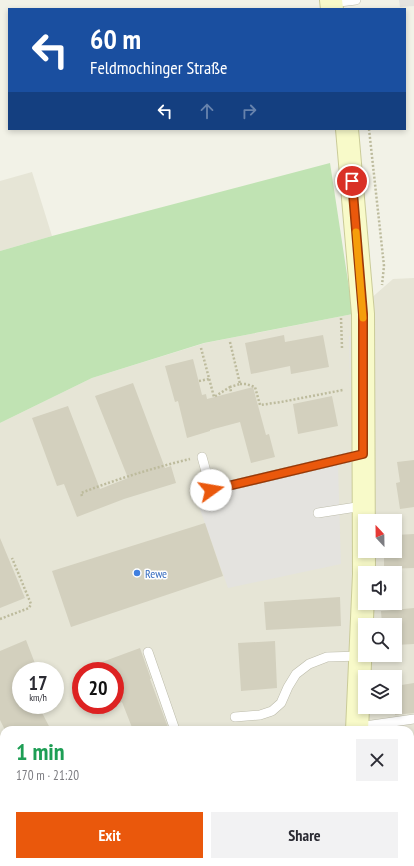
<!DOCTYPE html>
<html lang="en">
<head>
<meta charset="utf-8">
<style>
	body { margin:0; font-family:"PT Sans Narrow",sans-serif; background:#f2f2f3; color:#2b2b33; height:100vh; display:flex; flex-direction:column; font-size:15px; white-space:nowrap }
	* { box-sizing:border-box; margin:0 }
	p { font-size:13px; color:#7c7c81 }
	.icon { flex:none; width:22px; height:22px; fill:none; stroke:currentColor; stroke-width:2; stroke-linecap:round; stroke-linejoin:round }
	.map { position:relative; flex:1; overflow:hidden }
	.details { position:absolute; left:0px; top:726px; width:414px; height:140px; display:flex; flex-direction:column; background:#fff; border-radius:12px 12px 0 0; box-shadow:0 2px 6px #0003 }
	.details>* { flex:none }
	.guide { position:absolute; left:8px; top:8px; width:398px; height:122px; border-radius:0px; box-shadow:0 2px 6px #0003; background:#1a4fa0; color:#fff; overflow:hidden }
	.needle { width:26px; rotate:338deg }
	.buttons { position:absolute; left:358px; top:514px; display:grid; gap:8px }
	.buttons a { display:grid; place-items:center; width:44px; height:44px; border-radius:0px; background:#fff; box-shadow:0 2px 6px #0003; font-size:20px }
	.speed { position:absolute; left:12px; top:662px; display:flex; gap:8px; font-size:20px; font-weight:700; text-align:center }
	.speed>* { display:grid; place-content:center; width:52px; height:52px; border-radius:50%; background:#fff; box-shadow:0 2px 6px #0003; line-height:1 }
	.speed small { font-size:10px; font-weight:400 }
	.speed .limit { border:6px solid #d22; background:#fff; color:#111 }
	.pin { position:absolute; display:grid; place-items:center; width:34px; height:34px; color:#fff; margin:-17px; border:2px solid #fff; border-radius:50%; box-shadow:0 1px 4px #0007 }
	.me { position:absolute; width:44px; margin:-22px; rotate:77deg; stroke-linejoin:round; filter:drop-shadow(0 0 3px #0008) }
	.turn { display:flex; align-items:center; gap:14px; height:84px; padding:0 16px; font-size:18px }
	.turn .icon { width:52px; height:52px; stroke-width:2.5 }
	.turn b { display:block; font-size:28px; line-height:34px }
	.lanes { display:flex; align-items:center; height:38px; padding:0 16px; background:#0003; justify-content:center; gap:20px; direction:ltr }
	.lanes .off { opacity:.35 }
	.round { display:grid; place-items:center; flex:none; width:42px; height:42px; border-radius:0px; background:#f2f2f3 }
	.head { display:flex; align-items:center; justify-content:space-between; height:68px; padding:0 16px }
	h1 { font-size:24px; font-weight:600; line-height:30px; color:#1e9e55 }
	.action { display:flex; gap:8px; margin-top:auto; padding:8px 16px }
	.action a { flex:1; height:46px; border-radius:0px; background:#ea580c; color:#fff; font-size:16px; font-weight:600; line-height:46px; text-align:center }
	.action a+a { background:#f2f2f3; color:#2b2b33 }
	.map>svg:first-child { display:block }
	.residential { fill:#e6e5d6; fill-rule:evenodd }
	.green { fill:#c0e3b3 }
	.parking { fill:#e4e3df }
	.building { fill:#d3d0be }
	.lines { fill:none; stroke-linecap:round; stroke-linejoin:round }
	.service-casing { stroke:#bdbcab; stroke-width:10 }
	.minor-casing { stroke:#bdbcab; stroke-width:20 }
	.tertiary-casing { stroke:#bdbcab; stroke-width:24 }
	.secondary-casing { stroke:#cacb98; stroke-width:24 }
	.path { stroke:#bdbb9d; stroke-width:2.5; stroke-dasharray:2 2; stroke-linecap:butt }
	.service { stroke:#fff; stroke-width:9 }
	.minor { stroke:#fff; stroke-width:19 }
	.tertiary { stroke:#fff; stroke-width:22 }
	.secondary { stroke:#f8fac9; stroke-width:22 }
	.route-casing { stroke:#983908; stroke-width:10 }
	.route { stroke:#ea580c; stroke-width:7 }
	.slow { stroke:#f59e0b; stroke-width:7 }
	.shop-dot { fill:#3f7fe0; stroke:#fff; stroke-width:1.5 }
	.labels { text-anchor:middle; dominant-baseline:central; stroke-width:3; stroke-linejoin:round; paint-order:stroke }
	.shop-label { font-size:12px; fill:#366cbe; stroke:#fff; text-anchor:start }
</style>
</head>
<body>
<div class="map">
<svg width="414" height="866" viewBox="0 0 414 866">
	<rect width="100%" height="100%" fill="#f2f2e7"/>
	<path class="residential" d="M 32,172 L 52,236 L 0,251 L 0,181 Z
		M 414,278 L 414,866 L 0,866 L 0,423 L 92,378 L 205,343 L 353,314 L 393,279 ZM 365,521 L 395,521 L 395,551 L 365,551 ZM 365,573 L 395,573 L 395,603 L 365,603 ZM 365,625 L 395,625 L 395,655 L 365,655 ZM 21,671 L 55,671 L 55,705 L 21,705 ZM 81,671 L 115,671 L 115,705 L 81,705 ZM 365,677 L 395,677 L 395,707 L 365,707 ZM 4,730 L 410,730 L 410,862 L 4,862 Z"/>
	<path class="green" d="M 330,163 L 353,314 L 204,343 L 92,378 L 0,423 L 0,251 L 52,236 Z"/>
	<path class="parking" d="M 399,0 L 414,0 L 414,6 L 400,7 Z
		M 349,336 L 354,336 L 356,443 L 351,443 Z
		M 338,465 L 341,564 L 228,588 L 196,498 Z"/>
	<path class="building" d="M 284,335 L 285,342 L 323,335 L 329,367 L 291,374 L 290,366 L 251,374 L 245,343 Z
		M 193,359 L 202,395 L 206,394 L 207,399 L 253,387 L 266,435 L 269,434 L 275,457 L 251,463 L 240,422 L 210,430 L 210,431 L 187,438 L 178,401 L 175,402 L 165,366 Z
		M 133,383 L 165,468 L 171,466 L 176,483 L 124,499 L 77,517 L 64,484 L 57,486 L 32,418 L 68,406 L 100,489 L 128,478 L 95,396 Z
		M 332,396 L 338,426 L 298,434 L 293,404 Z
		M 414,460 L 414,507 L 400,509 L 396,483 L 400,482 L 397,462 Z
		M 205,523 L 223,576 L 71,627 L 52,571 Z
		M 414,534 L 414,568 L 384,569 L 384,551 L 395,551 L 395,535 Z
		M 0,538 L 25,598 L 0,608 Z
		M 340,597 L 341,626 L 266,630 L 264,602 Z
		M 414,608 L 414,644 L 395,645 L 395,625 L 382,625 L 381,611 Z
		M 26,640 L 36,666 L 24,671 L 21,671 L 21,705 L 38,705 L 51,730 L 5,730 L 0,720 L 0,651 Z
		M 275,641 L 277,688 L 241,691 L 238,643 Z
		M 140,648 L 151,679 L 150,679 L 169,730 L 133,730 L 122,702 L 115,705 L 115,671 L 83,671 L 83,669 Z
		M 414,683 L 414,713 L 395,715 L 395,686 Z"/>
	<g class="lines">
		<g class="service-casing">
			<path id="service" d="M 331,3 L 356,0
				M 202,457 L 211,490 L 363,454
				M 318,513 L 363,506
				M 148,652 L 175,730
				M 235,717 L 260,715 L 272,711 L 281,703 L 288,687 L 296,674 L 309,664 L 327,657 L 361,656
				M 358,727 L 414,719"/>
		</g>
		<g class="minor-casing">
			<path id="minor" d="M 0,759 L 4,765
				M 0,782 L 4,780
				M 410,813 L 414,812
				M 77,862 L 80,866"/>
		</g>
		<g class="tertiary-casing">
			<path id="tertiary" d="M 93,866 L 105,862"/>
		</g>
		<g class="secondary-casing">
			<path id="secondary" d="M 331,0 L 332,9
				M 347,129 L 349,152 L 363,314 L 364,574 L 357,730
				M 318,862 L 319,866"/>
		</g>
		<path class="path" d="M 369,129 L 384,266 L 382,285
			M 341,318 L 342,348
			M 230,342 L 240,384 L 230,387 L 231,392
			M 201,348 L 214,397 L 230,387
			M 199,381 L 209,379
			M 240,384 L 246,384 L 255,387 L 260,405 L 281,402 L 343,390
			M 82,496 L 81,493 C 117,479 153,468 190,459
			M 0,619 L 29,608 L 31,604 L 12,558
			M 130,866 L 144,862"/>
		<use href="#service" class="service"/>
		<use href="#minor" class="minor"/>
		<use href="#tertiary" class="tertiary"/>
		<use href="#secondary" class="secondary"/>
	</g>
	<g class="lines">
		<g class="route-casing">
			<path id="route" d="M 211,490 L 363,454 L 363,314 L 352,181"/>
		</g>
		<use href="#route" class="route"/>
		<path class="slow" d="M 356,232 L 363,318"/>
	</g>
	<circle class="shop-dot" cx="137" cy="573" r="4"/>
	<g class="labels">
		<g class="shop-label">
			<text x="145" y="573">Rewe</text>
		</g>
	</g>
</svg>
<div class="buttons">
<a><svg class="needle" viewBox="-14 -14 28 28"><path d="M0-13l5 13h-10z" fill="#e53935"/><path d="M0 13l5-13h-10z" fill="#7c7c81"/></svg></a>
<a><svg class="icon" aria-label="sound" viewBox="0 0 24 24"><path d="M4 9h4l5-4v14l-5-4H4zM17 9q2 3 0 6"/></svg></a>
<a><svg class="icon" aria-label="search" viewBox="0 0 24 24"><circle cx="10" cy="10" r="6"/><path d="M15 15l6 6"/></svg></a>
<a><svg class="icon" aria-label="layers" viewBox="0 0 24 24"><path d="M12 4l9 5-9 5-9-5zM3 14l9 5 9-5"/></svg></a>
</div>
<div class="speed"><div>17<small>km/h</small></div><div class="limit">20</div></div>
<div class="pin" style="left:352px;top:181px;background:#d93025"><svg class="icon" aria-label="arrive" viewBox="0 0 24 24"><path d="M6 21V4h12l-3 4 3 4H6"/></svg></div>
<svg class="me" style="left:211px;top:490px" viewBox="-20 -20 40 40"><circle r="19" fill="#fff"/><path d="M0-13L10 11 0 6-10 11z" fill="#ea580c"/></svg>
<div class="guide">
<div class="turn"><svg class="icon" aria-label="left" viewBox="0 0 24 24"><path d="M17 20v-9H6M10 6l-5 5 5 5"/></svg><div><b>60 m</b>Feldmochinger Straße</div></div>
<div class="lanes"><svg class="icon" aria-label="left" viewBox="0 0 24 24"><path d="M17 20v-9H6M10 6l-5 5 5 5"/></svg><svg class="icon off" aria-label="ahead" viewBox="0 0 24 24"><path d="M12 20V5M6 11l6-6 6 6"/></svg><svg class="icon off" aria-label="right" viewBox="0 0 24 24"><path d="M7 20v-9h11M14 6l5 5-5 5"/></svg></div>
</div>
<section class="details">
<div class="head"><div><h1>1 min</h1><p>170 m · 21:20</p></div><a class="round"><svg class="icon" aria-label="close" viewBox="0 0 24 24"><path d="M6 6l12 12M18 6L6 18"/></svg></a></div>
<div class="action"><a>Exit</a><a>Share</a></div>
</section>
</div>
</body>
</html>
